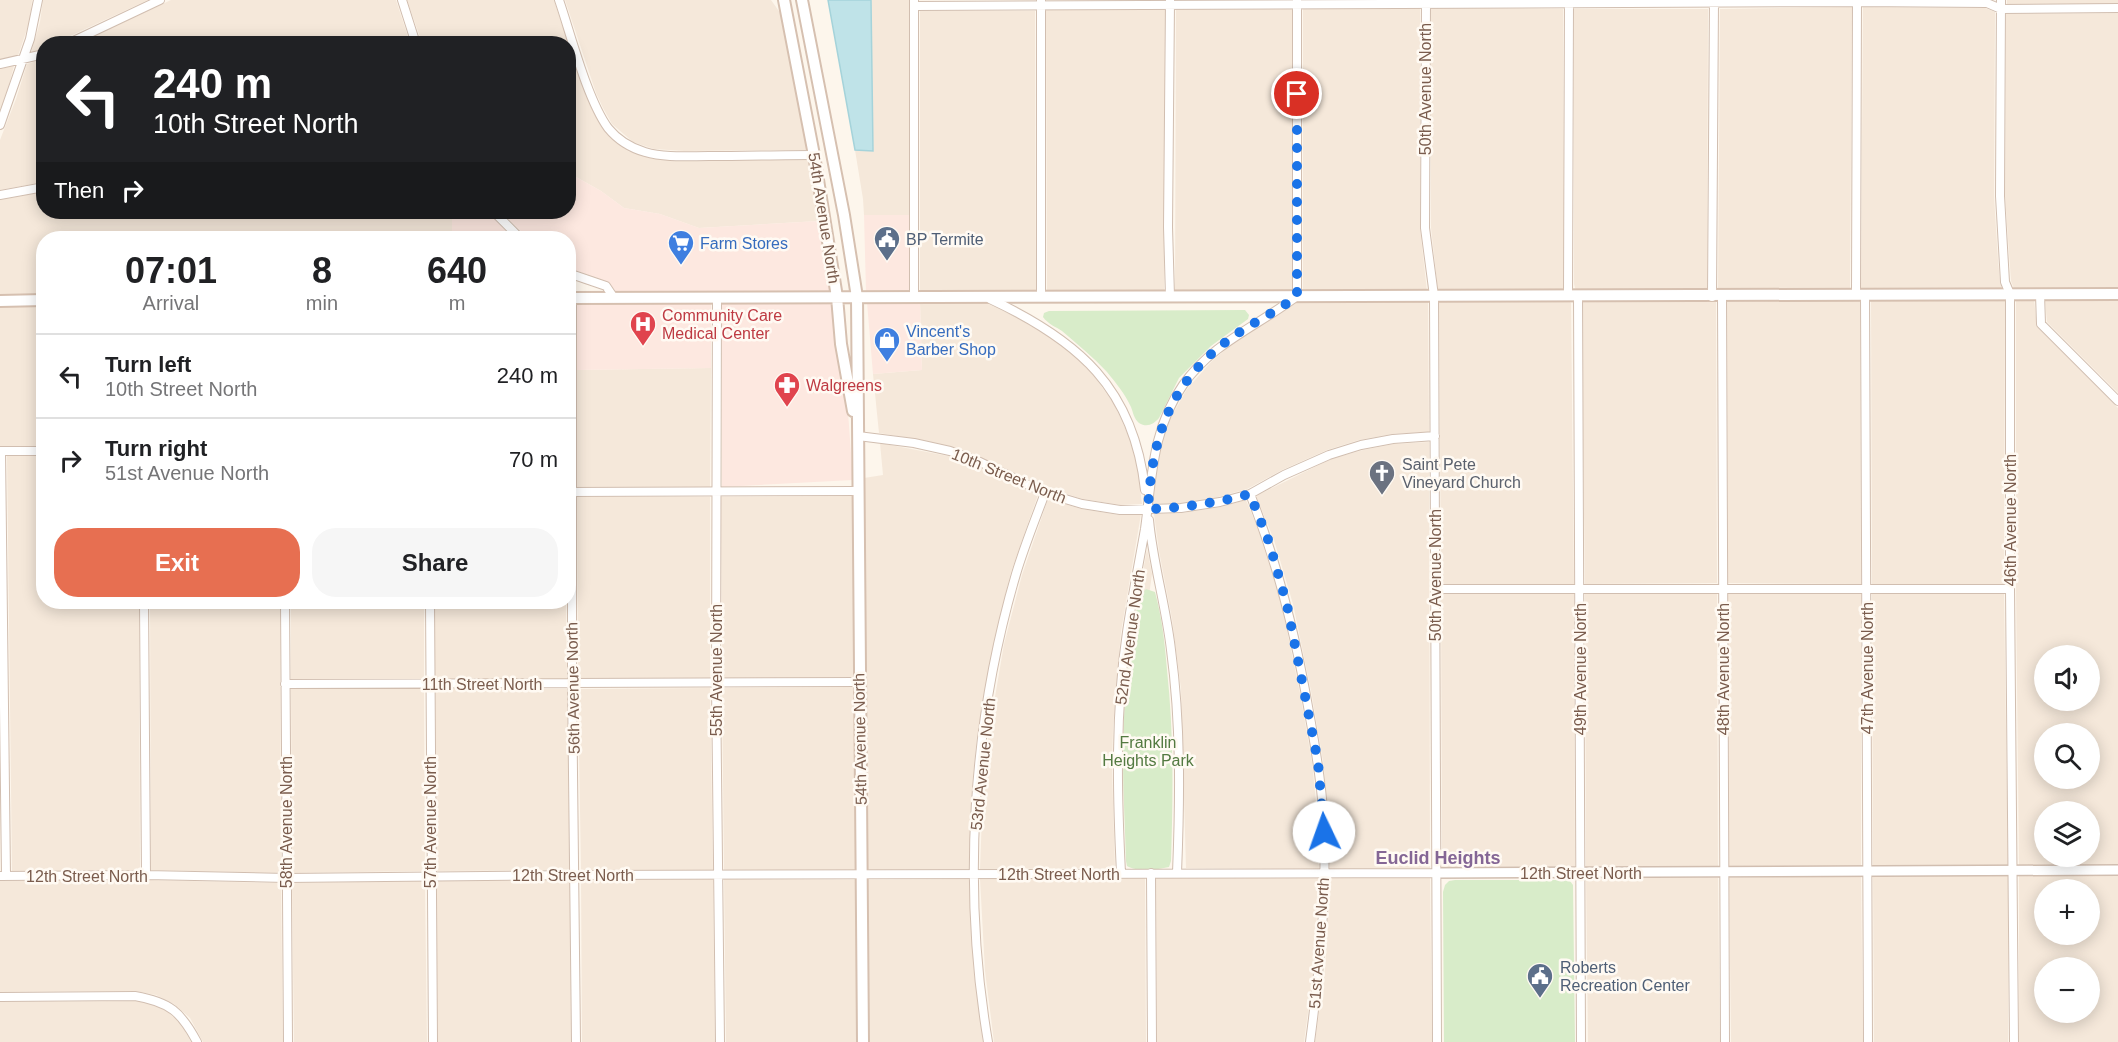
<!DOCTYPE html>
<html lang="en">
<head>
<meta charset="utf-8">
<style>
	body { margin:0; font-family:Arial,sans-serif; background:#f6f6f6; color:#202124; height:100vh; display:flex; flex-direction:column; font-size:22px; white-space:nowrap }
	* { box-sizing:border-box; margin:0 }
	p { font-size:20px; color:#757577 }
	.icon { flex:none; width:33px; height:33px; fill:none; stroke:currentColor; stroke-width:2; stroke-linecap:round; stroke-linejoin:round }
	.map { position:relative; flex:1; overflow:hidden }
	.drawer { position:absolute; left:36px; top:231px; width:540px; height:378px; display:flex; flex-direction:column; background:#fff; border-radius:24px; box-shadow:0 3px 15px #0003 }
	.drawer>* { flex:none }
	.top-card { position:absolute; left:36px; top:36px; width:540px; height:183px; border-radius:24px; box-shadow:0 3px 15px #0003; background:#202124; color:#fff; overflow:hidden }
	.controls { position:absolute; left:2034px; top:645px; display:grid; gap:12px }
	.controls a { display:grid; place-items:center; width:66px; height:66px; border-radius:50%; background:#fff; box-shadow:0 3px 15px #0003; font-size:30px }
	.pin { position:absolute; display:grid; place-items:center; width:51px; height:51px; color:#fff; margin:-26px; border:3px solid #fff; border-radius:50%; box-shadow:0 2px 6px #0007 }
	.me { position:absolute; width:66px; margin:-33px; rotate:357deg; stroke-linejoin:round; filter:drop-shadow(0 0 4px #0008) }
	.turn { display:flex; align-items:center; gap:21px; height:126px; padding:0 18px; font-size:27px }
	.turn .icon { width:78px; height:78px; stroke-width:2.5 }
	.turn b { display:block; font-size:42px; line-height:51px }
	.then { display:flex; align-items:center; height:57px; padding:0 18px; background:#0003; gap:12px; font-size:22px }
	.eta { display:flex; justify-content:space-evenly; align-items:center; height:102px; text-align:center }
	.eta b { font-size:36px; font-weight:700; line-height:42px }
	.action { display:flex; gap:12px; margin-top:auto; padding:12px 18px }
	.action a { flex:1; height:69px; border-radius:24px; background:#e76f51; color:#fff; font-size:24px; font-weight:700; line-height:69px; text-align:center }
	.action a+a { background:#f6f6f6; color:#202124 }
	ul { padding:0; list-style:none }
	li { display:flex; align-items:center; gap:18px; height:84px; padding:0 18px; border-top:2px solid #e0e0e0 }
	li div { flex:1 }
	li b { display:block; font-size:22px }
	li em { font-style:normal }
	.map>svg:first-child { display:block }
	.residential { fill:#f5e8da; fill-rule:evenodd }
	.commercial { fill:#fde8e0 }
	.green { fill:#d8ecc9 }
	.water { fill:#bfe3e8; stroke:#a5d3da; stroke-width:1.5 }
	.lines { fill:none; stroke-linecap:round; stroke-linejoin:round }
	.minor-casing { stroke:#d1beb0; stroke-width:10 }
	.tertiary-casing { stroke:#d1beb0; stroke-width:12 }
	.secondary-casing { stroke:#d6c0b0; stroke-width:14 }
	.minor { stroke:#fff; stroke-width:8 }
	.tertiary { stroke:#fff; stroke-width:9 }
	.secondary { stroke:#fff; stroke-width:10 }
	.route { stroke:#1a73e8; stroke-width:10; stroke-dasharray:0 18 }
	.labels { text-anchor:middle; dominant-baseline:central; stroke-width:5; stroke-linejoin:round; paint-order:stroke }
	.street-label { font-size:16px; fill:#7a5c4d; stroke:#fffaf3 }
	.service-label { font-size:16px; fill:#4e5e75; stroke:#fffaf3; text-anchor:start }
	.shop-label { font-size:16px; fill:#366cbe; stroke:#fffaf3; text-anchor:start }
	.health-label { font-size:16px; fill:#be3a42; stroke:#fffaf3; text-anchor:start }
	.worship-label { font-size:16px; fill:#5b616d; stroke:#fffaf3; text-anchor:start }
	.park-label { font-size:16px; fill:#537a41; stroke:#fffaf3 }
	.neighbourhood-label { font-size:18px; font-weight:bold; fill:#846695; stroke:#fffaf3 }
</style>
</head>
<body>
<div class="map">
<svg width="2118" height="1042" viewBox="0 0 2118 1042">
	<rect width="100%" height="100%" fill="#fdf6ec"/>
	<path class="residential" d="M 0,0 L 32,0 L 30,20 L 18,56 L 0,59 Z
		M 43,0 L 148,0 L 55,43 L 44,44 L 43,49 L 31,53 L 40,22 Z
		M 171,0 L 396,0 L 410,43 L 79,43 Z
		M 407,0 L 554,0 L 568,43 L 422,43 Z
		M 565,0 L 771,0 L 781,14 L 807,150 L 684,151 L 654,149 L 633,142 L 612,124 L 603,108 L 596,93 Z
		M 871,0 L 909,0 L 909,215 L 864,215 L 863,199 L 855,150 L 873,150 Z
		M 2007,0 L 2118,0 L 2118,4 L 2007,4 Z
		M 1852,7 L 1850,289 L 1718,292 L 1720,9 Z
		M 1863,7 L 1985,8 L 1995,12 L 1994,196 L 1998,260 L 2000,282 L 2002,289 L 1861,289 Z
		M 1420,8 L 1420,228 L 1427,291 L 1303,291 L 1303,9 Z
		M 1431,8 L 1563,9 L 1564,291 L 1438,291 L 1431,228 Z
		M 1165,9 L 1164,292 L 1047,292 L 1046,10 Z
		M 1176,9 L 1292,9 L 1292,291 L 1175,292 Z
		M 1574,9 L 1708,9 L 1707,292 L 1576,291 L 1574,284 Z
		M 920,11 L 1035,11 L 1036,292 L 920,292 Z
		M 2118,13 L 2118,289 L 2014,289 L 2011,281 L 2005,196 L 2006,14 Z
		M 568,45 L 586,96 L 593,112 L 603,129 L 614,141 L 628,151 L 653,159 L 809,160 L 819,221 L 699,228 L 660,214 L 624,208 L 601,191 L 569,173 Z
		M 43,59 L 43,182 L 0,190 L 0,140 L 16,99 L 27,64 Z
		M 14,66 L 6,96 L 0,110 L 0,69 Z
		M 43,192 L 44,212 L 452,212 L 452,238 L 44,238 L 43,295 L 0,296 L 0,200 Z
		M 1860,299 L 1861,584 L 1728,583 L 1727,302 Z
		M 1871,299 L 2005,299 L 2004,584 L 1872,584 Z
		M 2016,299 L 2034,299 L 2037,327 L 2118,408 L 2118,865 L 2019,865 L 2016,589 ZM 2044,656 L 2090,656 L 2090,700 L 2044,700 ZM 2044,734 L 2090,734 L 2090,778 L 2044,778 ZM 2044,812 L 2090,812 L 2090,856 L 2044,856 Z
		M 2045,299 L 2118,299 L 2118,393 L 2047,322 Z
		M 1299,301 L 1428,301 L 1429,432 L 1392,434 L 1359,440 L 1327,450 L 1282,470 L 1247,489 L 1218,497 L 1181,503 L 1153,504 L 1157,468 L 1164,435 L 1170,419 L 1187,389 L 1211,362 L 1238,339 Z
		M 1439,301 L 1569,301 L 1571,303 L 1574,584 L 1441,584 Z
		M 1581,301 L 1716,302 L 1717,583 L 1585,584 Z
		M 920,302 L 984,302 L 1014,316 L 1052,338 L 1074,356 L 1094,376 L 1114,404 L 1130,439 L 1137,463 L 1142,504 L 1121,505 L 1083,499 L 1047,488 L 982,458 L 952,447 L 916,439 L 879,433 L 873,374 L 922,370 Z
		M 43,305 L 43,446 L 0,446 L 0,306 Z
		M 711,368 L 710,487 L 577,487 L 577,370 Z
		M 1429,442 L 1430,868 L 1330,869 L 1328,811 L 1323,761 L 1311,691 L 1293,604 L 1274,540 L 1256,496 L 1331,459 L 1363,450 L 1394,444 Z
		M 880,443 L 948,456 L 978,467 L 1038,495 L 1011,572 L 994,642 L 977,736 L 972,787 L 969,869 L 867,870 L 864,478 L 883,475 Z
		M 7,456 L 43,456 L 44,602 L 139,602 L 140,870 L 12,871 Z
		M 853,496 L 854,677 L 722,678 L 721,497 Z
		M 577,497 L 710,497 L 710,678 L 578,679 Z
		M 1048,499 L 1081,509 L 1119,515 L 1141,514 L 1121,632 L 1113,727 L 1112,770 L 1115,868 L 980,869 L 983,788 L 988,738 L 1004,644 L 1022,575 Z
		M 1246,500 L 1264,543 L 1282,606 L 1300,693 L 1312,762 L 1317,812 L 1319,869 L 1186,868 L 1181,689 L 1172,619 L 1159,551 L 1154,514 L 1182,513 L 1221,507 Z
		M 1147,549 L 1152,574 L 1125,765 L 1124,820 L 1123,770 L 1127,688 L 1132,633 Z
		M 1717,593 L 1718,868 L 1586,868 L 1585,594 Z
		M 1728,593 L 1861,594 L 1861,866 L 1729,868 Z
		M 1441,594 L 1574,594 L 1575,868 L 1442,868 Z
		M 1872,594 L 2004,594 L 2008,865 L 1873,866 Z
		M 150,602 L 280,602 L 281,873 L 151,870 Z
		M 291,602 L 424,602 L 424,679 L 291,679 Z
		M 435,602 L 566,602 L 567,679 L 435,679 Z
		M 854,687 L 856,870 L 724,870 L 722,688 Z
		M 710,688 L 713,870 L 581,870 L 578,689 Z
		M 291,689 L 424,689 L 425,871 L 292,873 Z
		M 435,689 L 567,689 L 570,870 L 436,871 Z
		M 2008,875 L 2008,1042 L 1874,1042 L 1873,876 Z
		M 2019,875 L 2118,875 L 2118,1042 L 2019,1042 ZM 2044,890 L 2090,890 L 2090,934 L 2044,934 ZM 2044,968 L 2090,968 L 2090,1012 L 2044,1012 Z
		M 1861,876 L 1863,1042 L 1731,1042 L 1729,878 Z
		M 1145,878 L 1146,1042 L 994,1042 L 985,971 L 980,879 Z
		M 1156,878 L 1319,878 L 1314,968 L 1304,1042 L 1157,1042 Z
		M 1330,878 L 1430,878 L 1432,1042 L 1315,1042 L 1325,969 Z
		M 1586,878 L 1718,878 L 1720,1042 L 1588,1042 Z
		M 713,879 L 715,1042 L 582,1042 L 581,880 Z
		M 724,879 L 856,880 L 857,1042 L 726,1042 Z
		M 969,879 L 974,972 L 983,1042 L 868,1042 L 868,880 Z
		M 146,880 L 281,883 L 283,1042 L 203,1042 L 190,1018 L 174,1004 L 156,995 L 135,991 L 0,992 L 0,881 Z
		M 570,880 L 571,1042 L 438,1042 L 436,881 Z
		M 425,881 L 427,1042 L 294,1042 L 292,883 Z
		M 135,1001 L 153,1004 L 168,1012 L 181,1024 L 191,1042 L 0,1042 L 0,1002 Z"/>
	<path class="commercial" d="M 569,173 L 601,191 L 624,208 L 660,214 L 699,228 L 819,221 L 830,292 L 617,293 L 608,282 L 569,268 L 568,238 L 528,238 L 501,212 L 568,212 Z
		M 452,212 L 487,212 L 513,238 L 452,238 Z
		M 864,215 L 909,215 L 909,292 L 866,292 Z
		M 711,302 L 711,368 L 577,370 L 577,303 Z
		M 722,302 L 832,302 L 835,345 L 848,412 L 853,480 L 722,487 Z
		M 867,302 L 920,302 L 922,370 L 873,374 Z"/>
	<path class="green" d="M 1245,310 L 1249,315 L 1248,319 L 1211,346 L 1179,378 L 1159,418 C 1154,424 1147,428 1139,423 C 1134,419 1133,412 1131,407 C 1125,394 1116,383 1107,372 C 1093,357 1077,344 1062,331 C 1056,327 1048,324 1043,317 L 1044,313 L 1049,311 Z
		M 1146,589 L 1155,592 C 1162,618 1165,644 1167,670 C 1174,734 1173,797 1171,861 L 1169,867 C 1157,870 1137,872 1127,866 L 1126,861 C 1125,826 1123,790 1123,755 C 1123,726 1128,607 1146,589 Z
		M 1455,880 L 1563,880 L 1570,881 L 1573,885 L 1575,1042 L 1444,1042 L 1443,892 L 1445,885 L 1449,881 Z"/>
	<path class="water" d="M 828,0 L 871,0 L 873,151 L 855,150 Z"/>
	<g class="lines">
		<g class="minor-casing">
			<path id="minor" d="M 402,0 L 416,44
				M 559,0 C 571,35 587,99 608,128 C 617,139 631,148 645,152 C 665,158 688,156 709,156 C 744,156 779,155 814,155
				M 1041,0 L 1041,297
				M 1426,0 L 1425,228 L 1434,296 L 1437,1042
				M 2001,0 L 2000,196 L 2005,282 L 2010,294 L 2010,589 L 2014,1042
				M 914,6 L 1857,2 L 1987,3 L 2001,9 L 2118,8
				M 67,44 L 160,0
				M 0,64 L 44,54
				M 0,125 L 30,39 L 38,0
				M 0,195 L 44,187
				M 494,212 L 520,238
				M 568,273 L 606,286 L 614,298
				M 568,287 L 572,298 L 572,684 L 576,1042
				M 1856,294 L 1857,0
				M 1865,294 L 1868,1042
				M 2040,294 L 2041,324 L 2118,401
				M 1568,295 L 1569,0
				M 1578,295 L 1581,1042
				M 914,296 L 914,0
				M 1170,296 L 1168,227 L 1170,1
				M 717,297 L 716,683 L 720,1042
				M 1712,297 L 1714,0
				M 1722,297 L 1725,1042
				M 990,299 C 1078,340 1134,388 1145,490
				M 858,436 L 914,443 L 950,451 L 980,462 L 1045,493 L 1082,504 L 1120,510 L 1181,508 L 1220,502 L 1250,494 L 1284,475 L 1329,455 L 1361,445 L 1393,439 L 1435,436
				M 0,451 L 44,451
				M 1,451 L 6,876
				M 569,492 L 858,491
				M 1250,494 C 1278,564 1296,637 1309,712 C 1315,745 1321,778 1323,811 C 1328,888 1320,966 1310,1042
				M 1149,520 C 1153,564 1166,606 1171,650 C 1181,724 1180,799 1177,873
				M 1436,589 L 2010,589
				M 144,602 L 146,875
				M 285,602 L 288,1042
				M 430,602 L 433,1042
				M 285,684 L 860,682
				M 1121,873 C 1117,793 1115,712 1127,632 C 1132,598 1139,563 1145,529 C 1152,478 1152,429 1183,385 C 1212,343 1258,326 1297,296 L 1297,1
				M 1151,873 L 1152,1042
				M 0,876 L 146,875 L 286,878 L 576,875 L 1436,873
				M 0,997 L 135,996 C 170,1002 181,1012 197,1042
				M 988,1042 C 962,888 972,724 1016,574 C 1024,547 1035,520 1045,493"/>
		</g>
		<g class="tertiary-casing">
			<path id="tertiary" d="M 1436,873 L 2118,870"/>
		</g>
		<g class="secondary-casing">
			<path id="secondary" d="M 784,0 L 814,155 L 837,297 L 841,344 L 853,411
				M 802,0 L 844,215 L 857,297 L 863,1042
				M 568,298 L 2118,294
				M 0,301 L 44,300"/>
		</g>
		<use href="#minor" class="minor"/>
		<use href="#tertiary" class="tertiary"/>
		<use href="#secondary" class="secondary"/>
	</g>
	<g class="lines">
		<path class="route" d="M 1297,94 L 1297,296 C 1275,313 1249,324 1227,341 C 1169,385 1152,438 1148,509 C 1183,508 1216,503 1250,494 L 1269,542 L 1287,605 L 1318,762 L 1324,832"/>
	</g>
	<defs>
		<g id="civic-pin" transform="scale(1.35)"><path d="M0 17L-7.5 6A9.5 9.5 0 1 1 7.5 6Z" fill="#5c6f8a" stroke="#fffaf3"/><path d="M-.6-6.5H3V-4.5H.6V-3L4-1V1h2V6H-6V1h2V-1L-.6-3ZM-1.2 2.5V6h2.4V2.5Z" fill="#fff"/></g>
		<g id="supermarket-pin" transform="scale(1.35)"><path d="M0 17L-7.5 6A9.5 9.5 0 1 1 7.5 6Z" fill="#3f7fe0" stroke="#fffaf3"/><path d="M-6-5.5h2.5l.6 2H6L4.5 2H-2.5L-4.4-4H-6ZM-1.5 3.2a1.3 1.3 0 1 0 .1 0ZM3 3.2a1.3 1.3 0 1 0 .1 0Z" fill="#fff"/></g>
		<g id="hospital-pin" transform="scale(1.35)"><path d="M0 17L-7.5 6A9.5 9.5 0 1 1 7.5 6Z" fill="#e0444e" stroke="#fffaf3"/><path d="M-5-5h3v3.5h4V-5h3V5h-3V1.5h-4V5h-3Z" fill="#fff"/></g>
		<g id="shop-pin" transform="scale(1.35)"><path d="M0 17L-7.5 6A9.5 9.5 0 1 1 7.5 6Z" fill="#3f7fe0" stroke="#fffaf3"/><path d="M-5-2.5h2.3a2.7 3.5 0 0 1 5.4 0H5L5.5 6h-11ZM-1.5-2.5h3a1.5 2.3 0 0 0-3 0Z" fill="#fff"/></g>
		<g id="pharmacy-pin" transform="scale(1.35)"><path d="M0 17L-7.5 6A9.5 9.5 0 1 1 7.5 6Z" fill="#e0444e" stroke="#fffaf3"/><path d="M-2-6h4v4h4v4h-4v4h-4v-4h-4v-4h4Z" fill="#fff"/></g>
		<g id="church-pin" transform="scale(1.35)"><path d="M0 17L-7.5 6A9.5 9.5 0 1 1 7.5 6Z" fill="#6b7280" stroke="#fffaf3"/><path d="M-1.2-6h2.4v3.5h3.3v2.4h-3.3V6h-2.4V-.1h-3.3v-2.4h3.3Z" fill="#fff"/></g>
	</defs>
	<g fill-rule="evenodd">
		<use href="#civic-pin" x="887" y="239"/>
		<use href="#supermarket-pin" x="681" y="243"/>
		<use href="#hospital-pin" x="643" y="324"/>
		<use href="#shop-pin" x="887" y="340"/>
		<use href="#pharmacy-pin" x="787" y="385"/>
		<use href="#church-pin" x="1382" y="473"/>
		<use href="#civic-pin" x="1540" y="976"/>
	</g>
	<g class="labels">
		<g class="street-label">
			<text transform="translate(1425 89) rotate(-90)">50th Avenue North</text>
			<text transform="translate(824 218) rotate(81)">54th Avenue North</text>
			<text transform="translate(1009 476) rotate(22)">10th Street North</text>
			<text transform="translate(2010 520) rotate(-90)">46th Avenue North</text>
			<text transform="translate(1435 575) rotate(-90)">50th Avenue North</text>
			<text transform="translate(1130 637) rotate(-82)">52nd Avenue North</text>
			<text transform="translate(1867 668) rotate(-90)">47th Avenue North</text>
			<text transform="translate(1580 669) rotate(-90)">49th Avenue North</text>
			<text transform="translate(1723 669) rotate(-90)">48th Avenue North</text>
			<text transform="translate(716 670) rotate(-90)">55th Avenue North</text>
			<text x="482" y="684">11th Street North</text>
			<text transform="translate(573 688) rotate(-91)">56th Avenue North</text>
			<text transform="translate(860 739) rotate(-91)">54th Avenue North</text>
			<text transform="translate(983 764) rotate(-84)">53rd Avenue North</text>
			<text transform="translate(286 822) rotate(-90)">58th Avenue North</text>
			<text transform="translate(430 822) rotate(-90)">57th Avenue North</text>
			<text x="1581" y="873">12th Street North</text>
			<text x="1059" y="874">12th Street North</text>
			<text x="573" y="875">12th Street North</text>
			<text x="87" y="876">12th Street North</text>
			<text transform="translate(1319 943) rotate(-86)">51st Avenue North</text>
		</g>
		<g class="service-label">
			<text x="906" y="239">BP Termite</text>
			<text x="1560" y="967">Roberts<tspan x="1560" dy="18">Recreation Center</tspan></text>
		</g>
		<g class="shop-label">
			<text x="700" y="243">Farm Stores</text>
			<text x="906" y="331">Vincent's<tspan x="906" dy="18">Barber Shop</tspan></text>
		</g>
		<g class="health-label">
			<text x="662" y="315">Community Care<tspan x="662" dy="18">Medical Center</tspan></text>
			<text x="806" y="385">Walgreens</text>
		</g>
		<g class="worship-label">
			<text x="1402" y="464">Saint Pete<tspan x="1402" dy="18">Vineyard Church</tspan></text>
		</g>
		<g class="park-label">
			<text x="1148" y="742">Franklin<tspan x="1148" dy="18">Heights Park</tspan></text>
		</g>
		<g class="neighbourhood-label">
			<text x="1438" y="858">Euclid Heights</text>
		</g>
	</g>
</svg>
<div class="controls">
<a><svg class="icon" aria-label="sound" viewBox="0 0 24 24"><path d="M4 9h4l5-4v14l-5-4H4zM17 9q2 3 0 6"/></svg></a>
<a><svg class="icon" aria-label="search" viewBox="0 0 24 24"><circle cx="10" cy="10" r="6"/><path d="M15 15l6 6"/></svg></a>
<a><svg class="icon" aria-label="layers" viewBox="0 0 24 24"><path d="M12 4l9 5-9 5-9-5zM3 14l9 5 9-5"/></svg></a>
<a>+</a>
<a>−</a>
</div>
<div class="pin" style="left:1297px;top:94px;background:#d93025"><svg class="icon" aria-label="arrive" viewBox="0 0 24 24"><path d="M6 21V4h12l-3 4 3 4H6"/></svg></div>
<svg class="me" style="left:1324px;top:832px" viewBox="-20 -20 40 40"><circle r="19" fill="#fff"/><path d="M0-13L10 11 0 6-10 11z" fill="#1a73e8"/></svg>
<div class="top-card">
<div class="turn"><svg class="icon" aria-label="left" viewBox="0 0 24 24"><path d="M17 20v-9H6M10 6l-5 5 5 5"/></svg><div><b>240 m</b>10th Street North</div></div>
<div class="then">Then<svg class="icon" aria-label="right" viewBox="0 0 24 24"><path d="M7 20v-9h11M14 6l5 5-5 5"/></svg></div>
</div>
<section class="drawer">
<div class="eta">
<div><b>07:01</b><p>Arrival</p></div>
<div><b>8</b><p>min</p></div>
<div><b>640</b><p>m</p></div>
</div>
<ul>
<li><svg class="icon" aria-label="left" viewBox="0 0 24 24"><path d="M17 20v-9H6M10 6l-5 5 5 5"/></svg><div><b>Turn left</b><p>10th Street North</p></div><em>240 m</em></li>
<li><svg class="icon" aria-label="right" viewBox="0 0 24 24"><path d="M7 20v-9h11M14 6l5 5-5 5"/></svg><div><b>Turn right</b><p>51st Avenue North</p></div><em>70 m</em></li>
</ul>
<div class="action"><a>Exit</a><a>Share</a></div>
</section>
</div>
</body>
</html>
